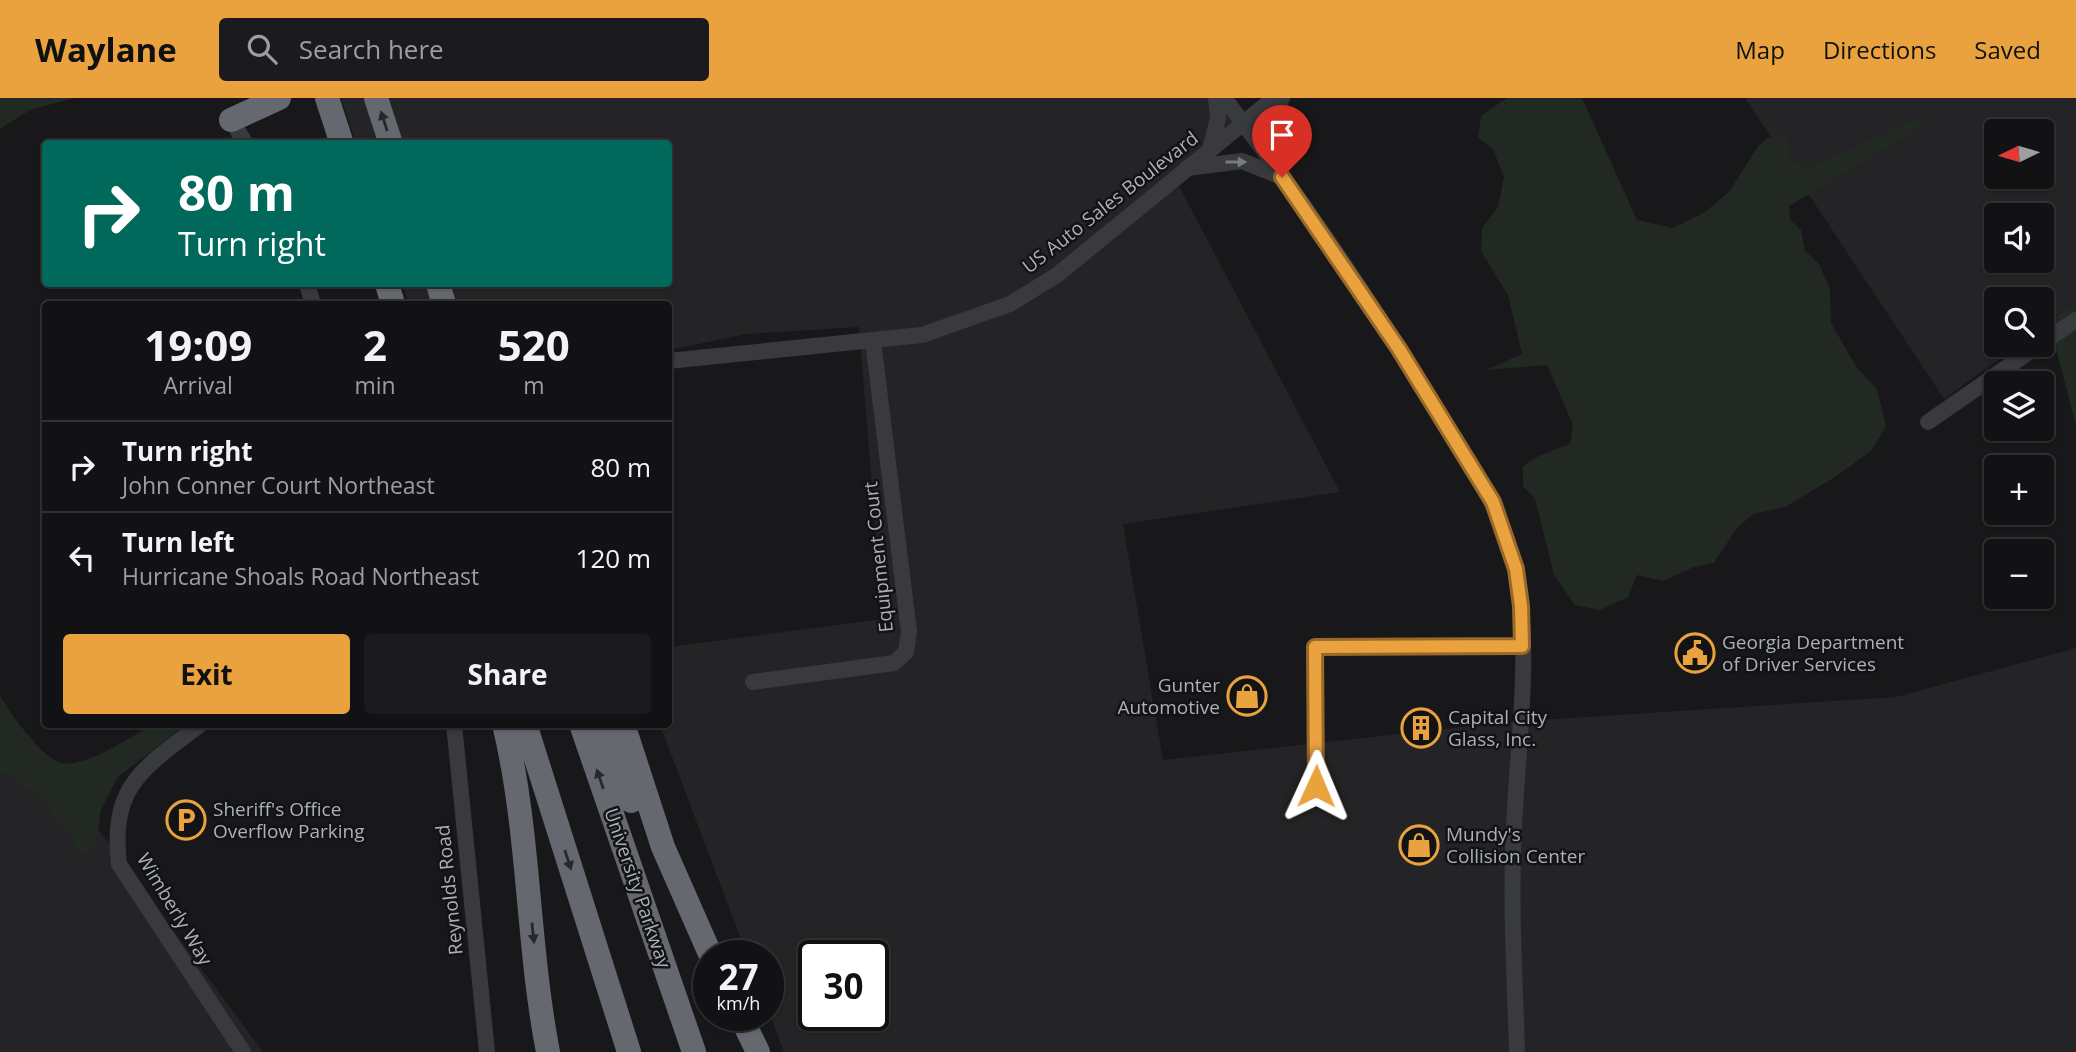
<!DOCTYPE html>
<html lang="en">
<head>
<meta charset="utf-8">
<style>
	body { margin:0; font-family:"Open Sans",sans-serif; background:#1b1b1d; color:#f1f3f6; height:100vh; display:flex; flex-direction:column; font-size:26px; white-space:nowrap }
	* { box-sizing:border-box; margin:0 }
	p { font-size:23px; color:#9c9ea0 }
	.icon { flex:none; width:38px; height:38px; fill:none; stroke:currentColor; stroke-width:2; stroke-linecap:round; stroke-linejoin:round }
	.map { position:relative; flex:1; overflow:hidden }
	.details { position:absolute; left:42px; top:203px; width:630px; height:427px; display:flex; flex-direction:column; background:#121214; border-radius:7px; box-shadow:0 2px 5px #0004,0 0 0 2px #313234 }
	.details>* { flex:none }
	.guide { position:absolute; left:42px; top:42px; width:630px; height:147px; border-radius:7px; box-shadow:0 2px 5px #0004,0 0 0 2px #313234; background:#00695c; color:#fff; overflow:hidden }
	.needle { width:46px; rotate:265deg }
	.controls { position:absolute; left:1984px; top:21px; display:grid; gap:14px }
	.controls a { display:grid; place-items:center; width:70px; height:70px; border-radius:7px; background:#121214; box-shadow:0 2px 5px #0004,0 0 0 2px #313234; font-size:35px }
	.speed { position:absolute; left:693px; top:842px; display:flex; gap:14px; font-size:35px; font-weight:700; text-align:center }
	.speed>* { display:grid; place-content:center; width:91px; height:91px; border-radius:50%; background:#121214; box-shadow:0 2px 5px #0004,0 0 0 2px #313234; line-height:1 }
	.speed small { font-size:18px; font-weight:400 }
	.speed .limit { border:4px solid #111; border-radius:10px; background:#fff; color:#111 }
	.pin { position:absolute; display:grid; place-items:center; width:60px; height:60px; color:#fff; margin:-72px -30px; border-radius:50% 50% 50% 0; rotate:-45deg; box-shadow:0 0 7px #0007 }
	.pin .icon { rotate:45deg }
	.me { position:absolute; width:77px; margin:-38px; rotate:1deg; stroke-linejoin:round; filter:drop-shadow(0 0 5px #0008) }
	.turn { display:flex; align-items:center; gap:24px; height:147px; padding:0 21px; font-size:32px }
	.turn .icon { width:91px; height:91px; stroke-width:2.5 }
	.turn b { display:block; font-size:49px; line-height:60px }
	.eta { display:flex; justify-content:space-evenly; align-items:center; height:119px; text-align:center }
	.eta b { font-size:42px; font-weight:700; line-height:49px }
	.button { display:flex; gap:14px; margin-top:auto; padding:14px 21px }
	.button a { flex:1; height:80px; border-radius:7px; background:#eaa23f; color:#111; font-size:28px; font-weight:700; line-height:80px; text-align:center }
	.button a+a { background:#1b1b1d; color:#f1f3f6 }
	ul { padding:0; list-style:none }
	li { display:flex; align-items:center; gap:21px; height:91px; padding:0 21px; border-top:2px solid #313234 }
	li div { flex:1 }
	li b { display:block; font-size:26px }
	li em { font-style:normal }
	header { display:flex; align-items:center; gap:42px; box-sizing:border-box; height:98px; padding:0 35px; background:#eaa23f; color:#111 }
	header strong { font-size:33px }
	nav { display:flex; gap:38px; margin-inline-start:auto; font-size:24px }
	.search { width:490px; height:63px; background:#1b1b1d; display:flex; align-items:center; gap:18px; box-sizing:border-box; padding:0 24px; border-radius:7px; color:#9c9ea0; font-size:26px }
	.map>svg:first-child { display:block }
	.built { fill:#242426; fill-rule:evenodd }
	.green { fill:#222922 }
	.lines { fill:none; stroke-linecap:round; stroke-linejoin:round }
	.minor { stroke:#393a3e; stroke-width:16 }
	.highway { stroke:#65696f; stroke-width:24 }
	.oneway { fill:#28282c }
	.oneway2 { fill:#777b82 }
	.route-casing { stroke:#986929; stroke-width:18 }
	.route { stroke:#eaa23f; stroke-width:12 }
	.labels { text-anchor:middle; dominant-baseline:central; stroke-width:5; stroke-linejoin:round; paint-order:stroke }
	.street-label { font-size:19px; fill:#aab0b9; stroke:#131315 }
	.poi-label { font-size:19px; fill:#aab0b9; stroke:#131315; text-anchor:start }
</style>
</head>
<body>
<header>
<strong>Waylane</strong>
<div class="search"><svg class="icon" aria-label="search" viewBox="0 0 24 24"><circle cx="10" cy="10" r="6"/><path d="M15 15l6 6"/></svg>Search here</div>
<nav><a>Map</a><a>Directions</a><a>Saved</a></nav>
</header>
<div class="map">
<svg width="2076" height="954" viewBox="0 0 2076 954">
	<rect width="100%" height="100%" fill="#18181a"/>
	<path class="built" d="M 341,0 L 1216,0 L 1239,29 L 1178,86 L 1340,394 L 1123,426 L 1163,662 L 1508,624 L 1896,599 L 2076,550 L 2076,954 L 784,954 L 768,912 L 768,858 L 747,857 L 660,627 L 668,626 L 669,549 L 883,521 L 859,229 L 747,236 L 669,252 L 668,206 L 409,206 L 402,186 L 668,186 L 668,46 L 356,45 ZM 814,858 L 873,858 L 873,917 L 814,917 Z
		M 1745,0 L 2076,0 L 2076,204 L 2042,229 L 2042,201 L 1997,201 L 1997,247 L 2018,247 L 1944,301 ZM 1997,33 L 2042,33 L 2042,79 L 1997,79 ZM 1997,117 L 2042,117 L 2042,163 L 1997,163 Z
		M 28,636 L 263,954 L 0,954 L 0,648 Z"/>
	<path class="green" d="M 0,0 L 74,0 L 30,12 L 0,31 Z
		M 1507,0 L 1582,0 L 1637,122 L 1673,130 L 1705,114 L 1729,94 L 1758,48 L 1768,40 L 1787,40 L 1791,63 L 1808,70 L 1917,20 L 1923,28 L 1789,108 L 1790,122 L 1801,132 L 1805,153 L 1819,166 L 1830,191 L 1831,225 L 1857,270 L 1877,291 L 1886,329 L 1871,353 L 1835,379 L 1785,409 L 1753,416 L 1736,431 L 1714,465 L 1694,469 L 1663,483 L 1637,477 L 1628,499 L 1600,512 L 1575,507 L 1554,477 L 1535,401 L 1523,388 L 1523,368 L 1539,358 L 1570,346 L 1573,327 L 1547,267 L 1486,272 L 1522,256 L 1508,197 L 1481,153 L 1482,130 L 1498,109 L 1504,79 L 1493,51 L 1478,39 L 1481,18 Z
		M 2076,204 L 2076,327 L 2049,224 Z
		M 0,598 C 13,618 35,651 56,663 C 78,676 132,637 153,627 C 162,624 176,626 185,627 L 118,679 L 101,711 L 95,750 L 83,757 L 39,698 L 0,673 Z"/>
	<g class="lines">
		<path class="minor" d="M 1224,0 C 1300,98 1371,203 1435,309 C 1467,362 1504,413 1516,474 C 1532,558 1517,648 1514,732 C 1510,806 1515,880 1517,954
			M 231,22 L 246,46
			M 1210,52 L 1218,20 L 1216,0
			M 1273,65 L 1271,29 L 1282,0
			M 1187,70 L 1242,63 L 1279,78
			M 307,186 L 313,206
			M 2042,245 L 2076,222
			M 668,263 L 922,237 L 1010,206 L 1057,177 L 1274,0
			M 1928,324 L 2039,247
			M 753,584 L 894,565 L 906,554 L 909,534 L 873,243
			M 201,626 C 144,670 110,686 119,766 L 243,954
			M 454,626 L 487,954
			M 1316,688 L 1315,549 L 1522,548"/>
		<path class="highway" d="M 327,0 L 342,46
			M 376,0 L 391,46
			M 231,22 L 279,0
			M 387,186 L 393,206
			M 438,186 L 444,206
			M 504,626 C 530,734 527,846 548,954
			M 525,626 L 629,954
			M 581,626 L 694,954
			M 599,626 L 631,703
			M 623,626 L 663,749 L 711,858
			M 740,917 L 758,954"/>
	</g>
	<defs><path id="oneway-solid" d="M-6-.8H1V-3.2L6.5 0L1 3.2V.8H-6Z" transform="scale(1.75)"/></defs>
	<g class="oneway">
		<use href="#oneway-solid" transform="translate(384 23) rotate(-108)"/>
		<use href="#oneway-solid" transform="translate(600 681) rotate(-109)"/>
		<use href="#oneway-solid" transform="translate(568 762) rotate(72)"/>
		<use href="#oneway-solid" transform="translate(533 835) rotate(84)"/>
	</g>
	<use class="oneway2" href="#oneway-solid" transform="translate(1236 64)"/>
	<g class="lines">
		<g class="route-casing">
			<path id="route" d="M 1282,79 L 1399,251 L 1493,404 L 1516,471 L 1521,508 L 1522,548 L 1315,549 L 1316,688"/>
		</g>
		<use href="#route" class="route"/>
	</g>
	<defs>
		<g id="civic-ring" transform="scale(2.0125)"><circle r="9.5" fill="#131315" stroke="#eaa23f" stroke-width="1.5"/><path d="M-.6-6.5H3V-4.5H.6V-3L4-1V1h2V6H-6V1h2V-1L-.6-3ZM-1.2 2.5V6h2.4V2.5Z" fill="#eaa23f"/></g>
		<g id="shop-ring" transform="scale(2.0125)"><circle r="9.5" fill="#131315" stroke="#eaa23f" stroke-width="1.5"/><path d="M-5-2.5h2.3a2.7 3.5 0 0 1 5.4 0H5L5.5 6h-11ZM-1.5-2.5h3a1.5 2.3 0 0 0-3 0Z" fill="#eaa23f"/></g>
		<g id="building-ring" transform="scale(2.0125)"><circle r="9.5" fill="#131315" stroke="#eaa23f" stroke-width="1.5"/><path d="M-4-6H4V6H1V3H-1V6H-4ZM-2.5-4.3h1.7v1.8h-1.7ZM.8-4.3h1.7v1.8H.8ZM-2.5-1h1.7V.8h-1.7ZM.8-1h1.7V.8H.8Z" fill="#eaa23f"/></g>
		<g id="parking-ring" transform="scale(2.0125)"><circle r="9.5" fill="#131315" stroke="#eaa23f" stroke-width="1.5"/><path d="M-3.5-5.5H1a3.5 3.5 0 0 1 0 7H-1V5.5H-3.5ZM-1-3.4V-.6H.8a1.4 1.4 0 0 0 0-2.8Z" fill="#eaa23f"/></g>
	</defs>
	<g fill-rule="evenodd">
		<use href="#civic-ring" x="1695" y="555"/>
		<use href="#shop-ring" x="1247" y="598"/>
		<use href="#building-ring" x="1421" y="630"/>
		<use href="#parking-ring" x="186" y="722"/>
		<use href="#shop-ring" x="1419" y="747"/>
	</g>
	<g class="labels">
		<g class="street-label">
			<text transform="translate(1110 104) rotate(-38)">US Auto Sales Boulevard</text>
			<text transform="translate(878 459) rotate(-96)">Equipment Court</text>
			<text transform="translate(638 790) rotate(71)">University Parkway</text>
			<text transform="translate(449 792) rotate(-96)">Reynolds Road</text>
			<text transform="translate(175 811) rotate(59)">Wimberly Way</text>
		</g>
		<g class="poi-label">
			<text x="1722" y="544">Georgia Department<tspan x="1722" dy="22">of Driver Services</tspan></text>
			<text x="1220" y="587" text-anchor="end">Gunter<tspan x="1220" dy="22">Automotive</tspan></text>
			<text x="1448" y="619">Capital City<tspan x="1448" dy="22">Glass, Inc.</tspan></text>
			<text x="213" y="711">Sheriff's Office<tspan x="213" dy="22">Overflow Parking</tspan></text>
			<text x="1446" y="736">Mundy's<tspan x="1446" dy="22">Collision Center</tspan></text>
		</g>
	</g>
</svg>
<div class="controls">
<a><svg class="needle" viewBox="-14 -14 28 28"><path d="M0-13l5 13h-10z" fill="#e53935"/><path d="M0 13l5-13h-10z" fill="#9c9ea0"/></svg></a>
<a><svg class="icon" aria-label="sound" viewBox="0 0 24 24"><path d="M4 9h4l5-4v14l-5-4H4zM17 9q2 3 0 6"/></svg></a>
<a><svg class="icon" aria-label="search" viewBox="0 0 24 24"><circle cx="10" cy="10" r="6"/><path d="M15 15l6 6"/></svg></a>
<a><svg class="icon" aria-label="layers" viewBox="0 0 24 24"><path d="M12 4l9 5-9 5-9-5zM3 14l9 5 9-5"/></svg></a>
<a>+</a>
<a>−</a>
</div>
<div class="speed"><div>27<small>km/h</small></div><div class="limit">30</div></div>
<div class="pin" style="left:1282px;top:79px;background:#d93025"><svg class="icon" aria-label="arrive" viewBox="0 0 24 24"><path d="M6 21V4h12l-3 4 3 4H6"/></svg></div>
<svg class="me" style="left:1316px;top:688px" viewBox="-20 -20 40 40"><path d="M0-17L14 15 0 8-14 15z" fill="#eaa23f" stroke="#fff" stroke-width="4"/></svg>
<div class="guide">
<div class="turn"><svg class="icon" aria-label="right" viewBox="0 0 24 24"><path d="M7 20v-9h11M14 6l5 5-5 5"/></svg><div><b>80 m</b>Turn right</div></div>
</div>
<section class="details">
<div class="eta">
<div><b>19:09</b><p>Arrival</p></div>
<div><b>2</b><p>min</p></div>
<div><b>520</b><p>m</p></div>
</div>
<ul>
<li><svg class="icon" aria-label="right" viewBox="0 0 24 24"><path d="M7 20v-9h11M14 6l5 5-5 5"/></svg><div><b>Turn right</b><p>John Conner Court Northeast</p></div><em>80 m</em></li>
<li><svg class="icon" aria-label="left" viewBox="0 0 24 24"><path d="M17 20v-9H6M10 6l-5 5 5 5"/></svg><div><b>Turn left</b><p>Hurricane Shoals Road Northeast</p></div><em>120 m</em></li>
</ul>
<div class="button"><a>Exit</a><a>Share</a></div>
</section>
</div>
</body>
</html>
